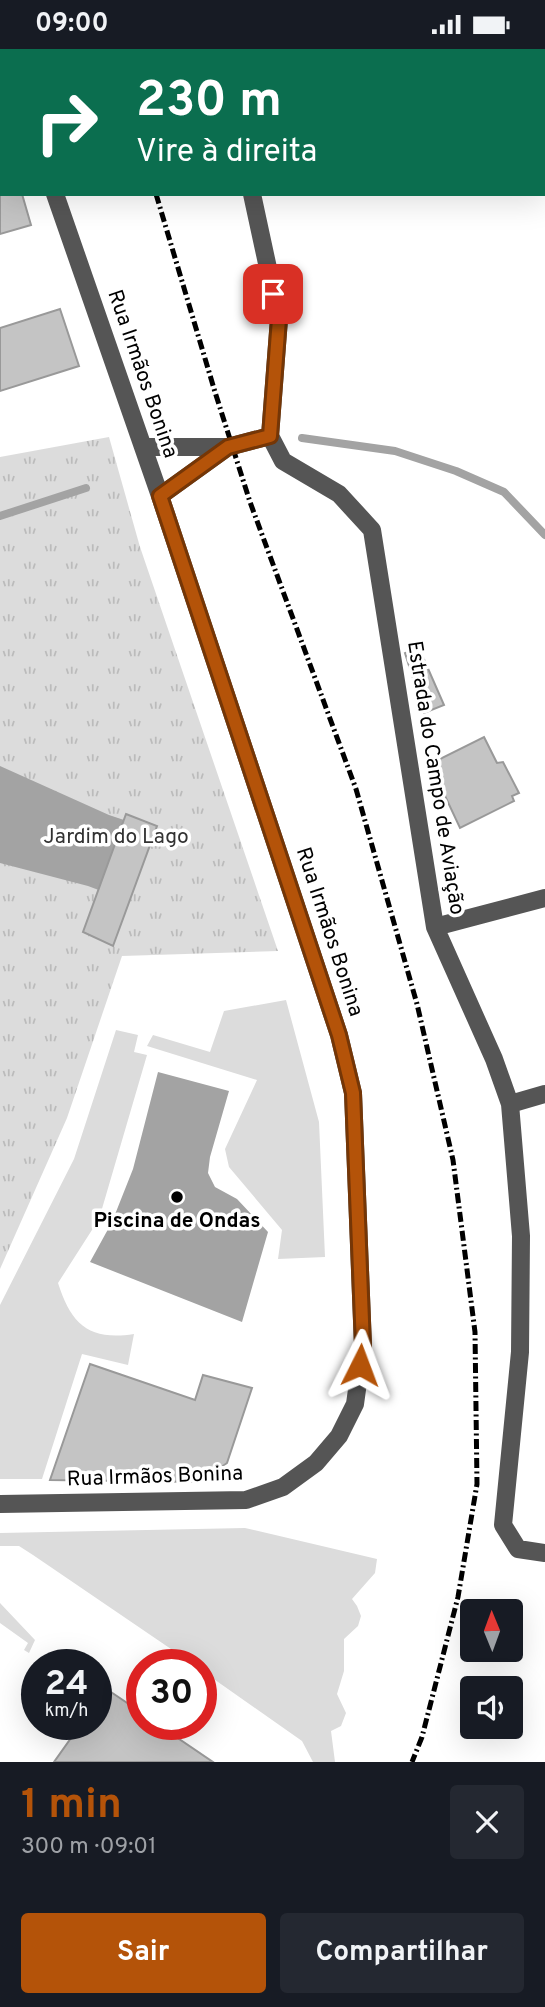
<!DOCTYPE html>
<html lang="pt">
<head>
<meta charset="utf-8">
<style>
	body { margin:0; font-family:Overpass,sans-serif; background:#242831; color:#f1f3f6; height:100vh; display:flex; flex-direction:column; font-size:26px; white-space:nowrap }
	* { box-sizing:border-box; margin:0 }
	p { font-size:23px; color:#9ea1a6 }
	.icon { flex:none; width:38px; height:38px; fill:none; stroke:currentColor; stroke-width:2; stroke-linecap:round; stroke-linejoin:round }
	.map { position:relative; height:1713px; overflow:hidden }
	.details { display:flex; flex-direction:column; background:#171b24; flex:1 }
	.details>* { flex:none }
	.banner { position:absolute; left:0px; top:0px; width:546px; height:147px; box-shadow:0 7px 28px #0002; background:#0b6e4f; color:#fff; overflow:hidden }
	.needle { width:46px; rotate:359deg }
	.buttons { position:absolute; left:460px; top:1550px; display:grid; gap:14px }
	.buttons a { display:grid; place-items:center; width:63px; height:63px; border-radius:7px; background:#171b24; box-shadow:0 7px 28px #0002; font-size:35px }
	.speed { position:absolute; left:21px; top:1600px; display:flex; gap:14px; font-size:35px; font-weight:700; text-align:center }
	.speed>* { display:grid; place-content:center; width:91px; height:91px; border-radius:50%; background:#171b24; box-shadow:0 7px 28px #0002; line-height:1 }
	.speed small { font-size:18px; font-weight:400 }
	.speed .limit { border:10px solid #d22; background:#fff; color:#111 }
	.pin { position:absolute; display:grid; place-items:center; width:60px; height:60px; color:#fff; margin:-30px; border-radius:14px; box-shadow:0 4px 10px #0006 }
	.me { position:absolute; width:77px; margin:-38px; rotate:3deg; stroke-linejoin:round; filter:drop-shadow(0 0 5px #0008) }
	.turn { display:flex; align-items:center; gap:24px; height:147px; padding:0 21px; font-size:32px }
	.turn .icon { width:91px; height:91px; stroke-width:2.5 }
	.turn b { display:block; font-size:49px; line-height:60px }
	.round { display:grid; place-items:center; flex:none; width:74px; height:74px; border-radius:7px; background:#242831 }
	.overview { display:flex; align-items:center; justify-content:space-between; height:119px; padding:0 21px }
	h1 { font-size:42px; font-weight:700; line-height:52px; color:#b45309 }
	.button { display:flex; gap:14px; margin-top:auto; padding:14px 21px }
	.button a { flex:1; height:80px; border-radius:7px; background:#b45309; color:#fff; font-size:28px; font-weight:700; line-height:80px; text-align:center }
	.button a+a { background:#242831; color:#f1f3f6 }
	.status { display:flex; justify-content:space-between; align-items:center; height:49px; padding:0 35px; background:#171b24; direction:ltr }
	.status svg { height:19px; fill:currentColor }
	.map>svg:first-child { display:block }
	.green { fill:#dcdcdc }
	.park { fill:url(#park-tufts) }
	.water { fill:#a3a3a3 }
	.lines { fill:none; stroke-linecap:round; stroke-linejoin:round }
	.stream { stroke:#a3a3a3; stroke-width:8 }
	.building { fill:#c4c4c4; stroke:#999; stroke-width:2 }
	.minor { stroke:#555; stroke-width:18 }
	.rail { stroke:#000; stroke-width:5; stroke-dasharray:10 3.5 2 3.5; stroke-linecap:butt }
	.route-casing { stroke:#753606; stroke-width:18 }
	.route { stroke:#b45309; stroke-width:12 }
	.poi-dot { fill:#000; stroke:#fff; stroke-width:2.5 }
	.labels { text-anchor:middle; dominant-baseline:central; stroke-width:7; stroke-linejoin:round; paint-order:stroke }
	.street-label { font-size:21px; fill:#000; stroke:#fff }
	.park-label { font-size:21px; fill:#333; stroke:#fff }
	.poi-label { font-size:21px; font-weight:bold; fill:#000; stroke:#fff }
</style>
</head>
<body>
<div class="status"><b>09:00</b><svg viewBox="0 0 49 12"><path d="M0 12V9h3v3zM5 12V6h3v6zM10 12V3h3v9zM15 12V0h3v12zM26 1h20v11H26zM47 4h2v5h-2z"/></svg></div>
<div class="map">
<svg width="545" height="1713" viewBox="0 0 545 1713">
	<defs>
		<pattern id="park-tufts" width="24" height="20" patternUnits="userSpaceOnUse" patternTransform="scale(1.75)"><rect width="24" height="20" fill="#dcdcdc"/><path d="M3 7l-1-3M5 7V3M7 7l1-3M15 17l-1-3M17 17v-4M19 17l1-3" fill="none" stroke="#bbb"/></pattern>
	</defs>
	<rect width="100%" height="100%" fill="#fff"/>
	<path class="green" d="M 286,951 L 319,1073 L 325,1208 L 278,1210 L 282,1181 L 229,1118 L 225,1100 L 257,1031 L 147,997 L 153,986 L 210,1003 L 224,962 Z
		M 116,981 L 138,986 L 134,1003 L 147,1006 L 99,1170 L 58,1234 C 71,1275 89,1292 134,1285 L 128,1316 L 82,1305 L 42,1430 L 0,1430 L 0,1256 L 74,1110 Z
		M 245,1479 L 377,1510 L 375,1524 L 352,1550 L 357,1557 L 361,1567 L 358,1577 L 344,1590 L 344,1622 L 337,1645 L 346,1664 L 341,1677 L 331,1682 L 335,1713 L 313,1713 L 302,1692 L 201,1621 L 201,1615 L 193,1615 L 33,1506 L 19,1497 L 0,1497 L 0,1484 Z
		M 0,1554 L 35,1591 L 29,1604 L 24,1601 L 28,1594 L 0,1574 Z"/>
	<path class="park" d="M 109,388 L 140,498 L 278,902 L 122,907 L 67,1069 L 0,1220 L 0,408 Z"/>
	<path class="water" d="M 0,717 L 109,766 L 154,781 L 128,852 L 88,837 L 0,814 Z
		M 158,1023 L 229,1042 L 210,1108 L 208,1124 L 215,1138 L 237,1150 L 268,1183 L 242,1273 L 90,1213 L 112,1173 L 133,1120 Z"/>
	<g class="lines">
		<path class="stream" d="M 302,389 L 395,402 L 456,422 L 504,443 L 545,486
			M 0,467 L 86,439"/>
	</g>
	<path class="building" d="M 0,145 L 22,145 L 31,176 L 0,185 Z
		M 60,260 L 79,317 L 0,342 L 0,279 Z
		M 419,599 L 444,656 L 424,664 L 405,604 Z
		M 484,688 L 497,714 L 503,713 L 519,744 L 512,747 L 514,752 L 460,779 L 430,715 Z
		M 126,765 L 157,777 L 113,897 L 83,883 Z
		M 90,1315 L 195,1351 L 203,1326 L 252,1339 L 227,1414 L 201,1433 L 50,1431 Z
		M 105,1639 L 142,1664 L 142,1675 L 157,1675 L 213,1713 L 54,1713 L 81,1675 L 96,1675 L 96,1652 Z"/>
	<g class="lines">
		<path class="minor" d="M 274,0 L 287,2
			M 249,2 L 256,0
			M 544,9 L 545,9
			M 0,25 L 2,27
			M 252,145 L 279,270 L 270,387
			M 270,387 L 283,412 L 339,445 L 372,481 L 435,878 L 494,1010 L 510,1055 L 521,1187 L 520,1303 L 503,1476 L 518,1500 L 545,1504
			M 143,398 L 228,398 L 270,387
			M 160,447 L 228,398
			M 435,878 L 545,849
			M 510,1055 L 545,1045
			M 0,1455 L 246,1451 L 283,1438 L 316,1414 L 339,1387 L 355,1355 L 363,1297 L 353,1044 L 339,986 L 160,447 L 55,145"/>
		<path class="rail" d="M 113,0 L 113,2
			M 156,145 L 215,343 L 250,453 L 356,740 L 417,955 L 453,1111 L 475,1283 L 477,1435 L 458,1548 L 422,1688 L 412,1713"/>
	</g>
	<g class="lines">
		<g class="route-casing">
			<path id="route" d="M 273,245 L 279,270 L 270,387 L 228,398 L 160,447 L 339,986 L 353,1044 L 363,1297 L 360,1316"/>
		</g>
		<use href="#route" class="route"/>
	</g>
	<circle class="poi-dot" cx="177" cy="1148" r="7"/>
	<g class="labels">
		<g class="street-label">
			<text transform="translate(142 325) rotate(71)">Rua Irmãos Bonina</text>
			<text transform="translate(435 729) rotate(81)">Estrada do Campo de Aviação</text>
			<text transform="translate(329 883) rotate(72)">Rua Irmãos Bonina</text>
			<text transform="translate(155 1428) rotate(-2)">Rua Irmãos Bonina</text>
		</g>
		<g class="park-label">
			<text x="116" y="788">Jardim do Lago</text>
		</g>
		<g class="poi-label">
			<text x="177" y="1172">Piscina de Ondas</text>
		</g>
	</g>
</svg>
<div class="buttons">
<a><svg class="needle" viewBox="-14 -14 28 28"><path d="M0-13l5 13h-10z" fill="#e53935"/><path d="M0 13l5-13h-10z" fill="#9ea1a6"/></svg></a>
<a><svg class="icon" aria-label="sound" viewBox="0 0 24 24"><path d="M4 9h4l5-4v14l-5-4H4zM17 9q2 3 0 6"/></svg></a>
</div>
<div class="speed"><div>24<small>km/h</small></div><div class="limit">30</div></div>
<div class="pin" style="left:273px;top:245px;background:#d93025"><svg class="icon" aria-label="arrive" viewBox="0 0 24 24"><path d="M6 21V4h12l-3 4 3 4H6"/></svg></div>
<svg class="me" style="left:360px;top:1316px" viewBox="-20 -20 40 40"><path d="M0-17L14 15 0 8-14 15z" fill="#b45309" stroke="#fff" stroke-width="4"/></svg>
<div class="banner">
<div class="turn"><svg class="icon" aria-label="right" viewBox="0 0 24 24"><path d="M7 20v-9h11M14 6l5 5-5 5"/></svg><div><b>230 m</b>Vire à direita</div></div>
</div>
</div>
<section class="details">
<div class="overview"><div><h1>1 min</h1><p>300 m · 09:01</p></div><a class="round"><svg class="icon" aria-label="close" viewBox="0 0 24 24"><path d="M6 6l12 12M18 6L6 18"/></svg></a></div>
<div class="button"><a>Sair</a><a>Compartilhar</a></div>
</section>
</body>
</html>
